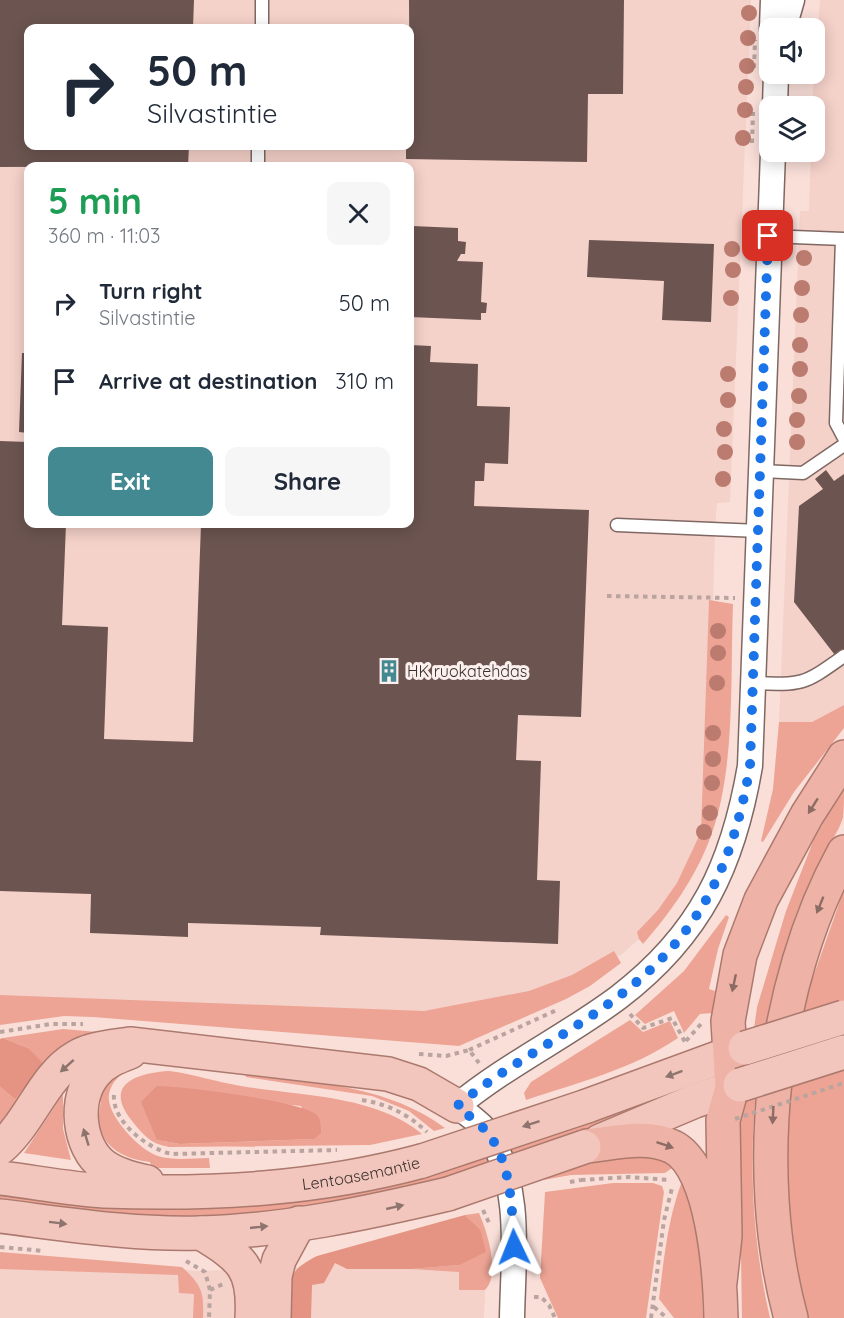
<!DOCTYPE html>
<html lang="en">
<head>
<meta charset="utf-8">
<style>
	body { margin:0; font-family:Quicksand,sans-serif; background:#f6f6f7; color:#1f2937; height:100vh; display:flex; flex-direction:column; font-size:22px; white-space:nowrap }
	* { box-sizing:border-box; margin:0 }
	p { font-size:20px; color:#747a83 }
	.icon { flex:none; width:33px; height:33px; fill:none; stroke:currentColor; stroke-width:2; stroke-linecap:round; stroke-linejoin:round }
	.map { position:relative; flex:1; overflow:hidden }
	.sheet { position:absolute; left:24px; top:162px; width:390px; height:366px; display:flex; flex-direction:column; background:#fff; border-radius:12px; box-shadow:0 3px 15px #0003 }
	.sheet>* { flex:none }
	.hud { position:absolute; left:24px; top:24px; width:390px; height:126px; border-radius:12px; box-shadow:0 3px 15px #0003; background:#fff; color:#1f2937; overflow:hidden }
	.controls { position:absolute; left:759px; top:18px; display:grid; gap:12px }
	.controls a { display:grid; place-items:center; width:66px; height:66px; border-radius:12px; background:#fff; box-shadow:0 3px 15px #0003; font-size:30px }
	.pin { position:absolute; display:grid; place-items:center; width:51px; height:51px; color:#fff; margin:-26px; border-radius:12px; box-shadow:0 3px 9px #0006 }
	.me { position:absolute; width:66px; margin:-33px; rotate:358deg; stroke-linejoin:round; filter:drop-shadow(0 0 4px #0008) }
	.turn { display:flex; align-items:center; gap:21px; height:126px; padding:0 24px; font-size:27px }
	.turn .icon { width:78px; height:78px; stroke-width:2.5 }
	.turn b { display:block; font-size:42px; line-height:51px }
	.round { display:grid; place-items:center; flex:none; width:63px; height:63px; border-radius:12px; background:#f6f6f7 }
	.head { display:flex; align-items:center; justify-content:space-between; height:102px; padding:0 24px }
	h1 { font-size:36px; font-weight:800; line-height:45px; color:#1e9e55 }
	.cta { display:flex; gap:12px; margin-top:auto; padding:12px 24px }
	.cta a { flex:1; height:69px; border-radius:12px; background:#428992; color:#fff; font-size:24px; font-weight:800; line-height:69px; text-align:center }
	.cta a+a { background:#f6f6f7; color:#1f2937 }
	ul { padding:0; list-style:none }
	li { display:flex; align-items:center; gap:18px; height:78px; padding:0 24px }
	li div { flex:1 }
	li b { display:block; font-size:22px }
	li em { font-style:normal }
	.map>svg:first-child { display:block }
	.built { fill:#f4d1c9; fill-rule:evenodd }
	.green { fill:#eda494; fill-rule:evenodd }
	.forest { fill:#e59382 }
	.building { fill:#6c5550 }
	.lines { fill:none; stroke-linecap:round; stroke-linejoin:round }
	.service-casing { stroke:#7f6862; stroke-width:15 }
	.minor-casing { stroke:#7f6862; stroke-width:27 }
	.primary-casing { stroke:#ac796e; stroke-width:36 }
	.trunk-casing { stroke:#ac796e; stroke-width:36 }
	.path { stroke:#b9a49f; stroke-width:4; stroke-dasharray:4.5 4.5; stroke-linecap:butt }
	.service { stroke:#fff; stroke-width:12 }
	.minor { stroke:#fff; stroke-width:24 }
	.primary { stroke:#f2c6bc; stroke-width:33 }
	.trunk { stroke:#eeb3a6; stroke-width:33 }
	.primary-bridge-casing { stroke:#ac796e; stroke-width:36; stroke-linecap:butt }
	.path-bridge { stroke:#b9a49f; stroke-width:4; stroke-dasharray:4.5 4.5; stroke-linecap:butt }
	.primary-bridge { stroke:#f2c6bc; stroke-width:33 }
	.tree { fill:#bb7b6f }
	.oneway { fill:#8c6c64 }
	.oneway2 { fill:#8d746e }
	.route { stroke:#1a73e8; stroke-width:10; stroke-dasharray:0 18 }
	.labels { text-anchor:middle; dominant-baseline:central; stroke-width:6; stroke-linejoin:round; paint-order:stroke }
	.poi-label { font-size:16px; fill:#3b312e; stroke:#fbf0ee; text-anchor:start }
	.street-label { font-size:16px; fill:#3b312e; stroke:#fbf0ee }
</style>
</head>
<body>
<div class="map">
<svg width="844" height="1318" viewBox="0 0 844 1318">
	<rect width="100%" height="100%" fill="#fadfd9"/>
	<path class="built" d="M 0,0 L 751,0 L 730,502 L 717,503 L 715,529 L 713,606 L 717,800 L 695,858 L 639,939 L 622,954 L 570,986 L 473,1017 L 0,1009 ZM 28,28 L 410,28 L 410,146 L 28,146 ZM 28,166 L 410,166 L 410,524 L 28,524 Z
		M 820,0 L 844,0 L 844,705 L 812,722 L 796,724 L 779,722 L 800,211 L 809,211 L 811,152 L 814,152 L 814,106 L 812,106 Z
		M 487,1244 L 484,1318 L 0,1318 L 0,1255 L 200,1271 L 298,1267 Z"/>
	<path class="green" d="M 709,600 L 733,604 C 730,678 736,767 711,836 C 696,877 671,912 643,944 L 639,939 L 637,932 L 658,910 L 677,883 L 701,832 Z
		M 844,705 L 844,728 L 794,792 L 763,842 L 761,841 L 773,789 L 779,722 L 812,722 Z
		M 844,787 C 844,796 844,809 843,818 C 838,833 827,848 819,862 C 810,880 801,901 794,920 C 749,1047 740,1188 770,1318 L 742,1318 L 739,1136 L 757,1007 L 786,911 L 814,839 Z
		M 844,890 L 844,1318 L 806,1318 L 790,1235 L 787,1131 L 794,1049 L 808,991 Z
		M 726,915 L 729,917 L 718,949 L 709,989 L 715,991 L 713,1013 L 700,1014 L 684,1033 L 674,1011 L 645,1024 L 635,1015 L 684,971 Z
		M 614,951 L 621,963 L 590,986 L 566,999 L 459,1046 L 93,1017 L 64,1016 L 0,1025 L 0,995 L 424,1011 L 529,991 L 572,975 Z
		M 630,1020 L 643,1032 L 670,1021 L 678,1038 C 633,1069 577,1083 526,1100 L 524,1093 L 531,1082 Z
		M 63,1029 L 109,1033 L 0,1123 L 0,1087 L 15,1099 L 28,1048 L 3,1038 Z
		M 128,1068 C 120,1076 111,1082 109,1094 C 105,1114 140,1151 158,1156 C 174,1161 193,1158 209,1158 L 210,1168 L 152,1168 L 150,1162 C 115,1158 92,1139 101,1102 L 96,1098 L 107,1081 Z
		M 169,1071 C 193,1074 217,1082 241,1086 C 300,1096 376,1095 422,1134 L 370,1145 L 169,1147 C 151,1144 143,1135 132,1121 C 103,1085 135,1073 169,1071 ZM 274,1103 L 301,1106 L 313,1139 L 180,1144 L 157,1140 Z
		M 245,1072 C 313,1083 388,1085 445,1128 L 434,1131 L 409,1111 L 372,1096 L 246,1077 Z
		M 700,1077 L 699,1093 L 475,1175 L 255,1216 L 142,1217 L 0,1202 L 0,1186 L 208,1202 Z
		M 63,1094 L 63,1129 L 71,1160 L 24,1153 Z
		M 626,1147 L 676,1165 L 665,1173 L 571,1175 L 543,1180 L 542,1175 Z
		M 684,1176 L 705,1265 L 702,1277 L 703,1318 L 674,1318 L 659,1299 C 664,1257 668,1216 684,1176 Z
		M 613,1183 L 653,1183 L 662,1186 L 664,1192 L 646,1318 L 558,1318 L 540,1278 L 545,1192 Z
		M 479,1213 C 487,1231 501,1274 485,1290 L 459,1290 L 459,1272 L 411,1269 L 459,1265 L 480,1229 L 465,1215 Z
		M 0,1252 L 182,1267 C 202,1286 204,1291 203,1318 L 193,1318 L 194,1294 L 179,1293 L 178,1275 L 0,1269 Z"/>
	<path class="forest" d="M 3,1038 L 28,1048 L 44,1064 L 15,1099 L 0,1087 L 0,1039 Z
		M 157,1086 C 181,1086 303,1101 317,1115 C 321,1120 321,1127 321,1133 L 314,1139 L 180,1144 L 157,1140 L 141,1102 Z
		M 465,1215 L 480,1229 L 486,1252 L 459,1265 L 411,1269 L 347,1269 L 335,1263 L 324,1283 L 312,1285 L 311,1318 L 289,1318 C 290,1283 283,1273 317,1256 Z"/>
	<path class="building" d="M 0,0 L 194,0 L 193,28 L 28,28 L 28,146 L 189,146 L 188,166 L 0,167 Z
		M 409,0 L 624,0 L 623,94 L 588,94 L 587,162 L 406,159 L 406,146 L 410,146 Z
		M 412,226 L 458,228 L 458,241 L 466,242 L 465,254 L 461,254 L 457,261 L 483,262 L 481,302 L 487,303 L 486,313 L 481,313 L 481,320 L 410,317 Z
		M 589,240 L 714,244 L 711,322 L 662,320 L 664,281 L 587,277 Z
		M 410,345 L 431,346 L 430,362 L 478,364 L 477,406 L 510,407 L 508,464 L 485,463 L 484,481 L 475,481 L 474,506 L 589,510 L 581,717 L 518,715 L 516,760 L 541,761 L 537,880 L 560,881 L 558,944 L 320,935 L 321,927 L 188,923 L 188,937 L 90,933 L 91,894 L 0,891 L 0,441 L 28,442 L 28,524 L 66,524 L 62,625 L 108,627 L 104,739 L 193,742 L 201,524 L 410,524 Z
		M 22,353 L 28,353 L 28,433 L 19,432 Z
		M 826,470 L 834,481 L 844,474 L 844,654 L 838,659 L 794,602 L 799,506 L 823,489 L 815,479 Z"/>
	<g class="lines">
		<g class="service-casing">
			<path id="service" d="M 262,28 L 262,0
				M 258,166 L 258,146
				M 768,236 L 844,239
				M 842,239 L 836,423 L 844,438
				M 761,471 L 803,473 L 844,445
				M 617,525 L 759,531
				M 754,683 C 804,685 803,685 844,656"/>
		</g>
		<g class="minor-casing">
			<path id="minor" d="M 772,28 L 773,0
				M 784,28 L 792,0
				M 775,106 L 776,74
				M 512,1318 C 513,1257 523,1187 488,1133 C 481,1123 467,1114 457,1106 C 508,1064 567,1036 619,997 C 701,934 733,865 750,766 L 773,152"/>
		</g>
		<g class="primary-casing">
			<g id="primary">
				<path d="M 130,1052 C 117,1057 104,1062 95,1073 C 73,1098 78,1147 104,1166 C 116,1175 133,1179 147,1182"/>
				<path d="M 587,1106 L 745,1048"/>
				<path d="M 600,1141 L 695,1101 L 740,1085"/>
				<path d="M 0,1148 C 29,1124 44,1076 75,1058 C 91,1048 112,1047 130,1044 L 388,1074 L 419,1084 L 457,1106"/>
				<path id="s1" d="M 0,1178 C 34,1182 70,1189 104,1191 C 212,1195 318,1189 422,1161"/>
				<path d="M 0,1216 C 66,1224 133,1235 200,1233 C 284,1231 367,1213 448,1194"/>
				<path d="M 201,1233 C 242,1258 255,1268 252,1318"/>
				<path d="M 274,1318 L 275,1276 L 279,1260 L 299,1223"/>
			</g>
		</g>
		<g class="trunk-casing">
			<path id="trunk" d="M 587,1146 C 615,1143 646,1134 673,1147 C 714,1168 720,1277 721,1318
				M 720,1282 L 725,1236 L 723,1120 L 732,1088 L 728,1021 L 740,955 L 761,900 L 807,815 L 844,757
				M 791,1318 C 751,1172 771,985 844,852"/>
		</g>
		<path class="path" d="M 754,68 L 755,40
			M 752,143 L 753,112
			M 607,596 L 735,598
			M 630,1014 L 643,1028 L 672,1018 L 685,1042
			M 0,1032 L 51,1024 L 83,1024
			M 686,1041 L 701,1024
			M 469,1050 L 559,1009
			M 419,1054 L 446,1056 L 469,1050 L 479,1063
			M 114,1095 C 112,1122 148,1149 172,1154 L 337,1150
			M 362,1100 C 387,1104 408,1114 427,1132
			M 581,1180 L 629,1177 L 670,1180
			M 483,1210 L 490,1225
			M 0,1247 L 44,1251
			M 186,1261 L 205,1272 L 210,1290 L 209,1318
			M 210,1290 L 223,1284
			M 534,1297 L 541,1297 L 549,1305 L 555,1318
			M 654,1307 L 667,1318
			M 651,1318 L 664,1220 L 672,1188"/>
		<use href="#service" class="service"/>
		<use href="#minor" class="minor"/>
		<use href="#primary" class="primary"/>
		<use href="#trunk" class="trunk"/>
		<g class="primary-bridge-casing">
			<path id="primary-bridge" d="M 745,1048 L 844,1017
				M 740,1085 L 844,1052
				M 422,1161 L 587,1106
				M 448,1194 L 584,1147"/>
		</g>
		<path class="path-bridge" d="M 735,1119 L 844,1083
			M 570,1182 L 581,1180"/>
		<use href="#primary-bridge" class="primary-bridge"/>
	</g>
	<g class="tree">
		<circle cx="749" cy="13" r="8"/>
		<circle cx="748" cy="38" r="8"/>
		<circle cx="747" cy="66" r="8"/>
		<circle cx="746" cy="87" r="8"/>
		<circle cx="745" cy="110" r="8"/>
		<circle cx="743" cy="138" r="8"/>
		<circle cx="732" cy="249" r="8"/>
		<circle cx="804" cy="258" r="8"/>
		<circle cx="733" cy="270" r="8"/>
		<circle cx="802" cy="288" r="8"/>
		<circle cx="731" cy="298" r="8"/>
		<circle cx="801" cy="315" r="8"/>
		<circle cx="800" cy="345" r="8"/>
		<circle cx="800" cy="369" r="8"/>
		<circle cx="728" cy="374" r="8"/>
		<circle cx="799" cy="396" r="8"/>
		<circle cx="728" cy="400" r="8"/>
		<circle cx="797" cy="420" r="8"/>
		<circle cx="724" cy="429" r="8"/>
		<circle cx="797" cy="442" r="8"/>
		<circle cx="725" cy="452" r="8"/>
		<circle cx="723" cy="479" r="8"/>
		<circle cx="718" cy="631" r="8"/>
		<circle cx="718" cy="653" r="8"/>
		<circle cx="717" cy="683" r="8"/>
		<circle cx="713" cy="733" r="8"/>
		<circle cx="713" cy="759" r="8"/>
		<circle cx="712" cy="783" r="8"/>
		<circle cx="710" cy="813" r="8"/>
		<circle cx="704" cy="832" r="8"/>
	</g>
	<defs><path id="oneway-solid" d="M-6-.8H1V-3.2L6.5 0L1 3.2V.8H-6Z" transform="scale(1.5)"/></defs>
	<g class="oneway">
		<use href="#oneway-solid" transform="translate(813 806) rotate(122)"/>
		<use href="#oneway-solid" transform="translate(820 905) rotate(112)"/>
		<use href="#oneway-solid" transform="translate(734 983) rotate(102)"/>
		<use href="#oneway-solid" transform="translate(773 1115) rotate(93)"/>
		<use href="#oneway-solid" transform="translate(665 1145) rotate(19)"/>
	</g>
	<g class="oneway2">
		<use href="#oneway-solid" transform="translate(67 1066) rotate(138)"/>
		<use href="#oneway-solid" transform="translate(674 1074) rotate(160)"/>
		<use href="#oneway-solid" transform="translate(531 1124) rotate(162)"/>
		<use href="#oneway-solid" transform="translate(86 1137) rotate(-107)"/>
		<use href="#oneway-solid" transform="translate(395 1207) rotate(-13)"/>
		<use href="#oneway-solid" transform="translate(58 1223) rotate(7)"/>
		<use href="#oneway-solid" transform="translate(259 1227) rotate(-6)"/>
	</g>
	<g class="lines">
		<path class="route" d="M 514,1247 C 512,1211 512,1159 485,1130 C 477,1121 466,1114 457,1106 C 508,1064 567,1036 619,996 C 701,934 733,865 750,766 L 768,236"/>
	</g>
	<defs>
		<g id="building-bare" transform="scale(1.8)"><path d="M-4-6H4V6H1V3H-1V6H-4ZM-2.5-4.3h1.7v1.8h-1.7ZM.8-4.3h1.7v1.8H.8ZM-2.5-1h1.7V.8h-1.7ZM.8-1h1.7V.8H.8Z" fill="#428992" stroke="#fbf0ee" stroke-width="2.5" paint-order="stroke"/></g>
	</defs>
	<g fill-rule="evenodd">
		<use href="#building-bare" x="389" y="671"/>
	</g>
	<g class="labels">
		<g class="poi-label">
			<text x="407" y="671">HK ruokatehdas</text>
		</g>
		<g class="street-label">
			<text stroke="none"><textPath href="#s1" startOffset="363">Lentoasemantie</textPath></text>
		</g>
	</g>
</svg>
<div class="controls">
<a><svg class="icon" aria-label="sound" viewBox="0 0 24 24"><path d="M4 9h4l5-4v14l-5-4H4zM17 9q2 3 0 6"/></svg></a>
<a><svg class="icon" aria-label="layers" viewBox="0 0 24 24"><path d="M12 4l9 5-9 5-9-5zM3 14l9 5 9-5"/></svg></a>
</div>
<div class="pin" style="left:768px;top:236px;background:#d93025"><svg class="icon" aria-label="arrive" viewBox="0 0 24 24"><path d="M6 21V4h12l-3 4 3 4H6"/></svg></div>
<svg class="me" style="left:514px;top:1247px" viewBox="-20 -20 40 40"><path d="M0-17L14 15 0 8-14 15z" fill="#1a73e8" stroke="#fff" stroke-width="4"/></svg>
<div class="hud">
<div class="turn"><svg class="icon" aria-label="right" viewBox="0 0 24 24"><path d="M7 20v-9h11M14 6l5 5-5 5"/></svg><div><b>50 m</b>Silvastintie</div></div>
</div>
<section class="sheet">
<div class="head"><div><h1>5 min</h1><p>360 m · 11:03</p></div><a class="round"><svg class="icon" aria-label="close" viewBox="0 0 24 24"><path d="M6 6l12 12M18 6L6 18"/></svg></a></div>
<ul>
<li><svg class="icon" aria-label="right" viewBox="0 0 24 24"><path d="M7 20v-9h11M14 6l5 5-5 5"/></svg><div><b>Turn right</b><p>Silvastintie</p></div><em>50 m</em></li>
<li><svg class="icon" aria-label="arrive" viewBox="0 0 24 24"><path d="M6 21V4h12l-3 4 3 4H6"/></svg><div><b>Arrive at destination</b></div><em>310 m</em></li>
</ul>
<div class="cta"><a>Exit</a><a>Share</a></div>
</section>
</div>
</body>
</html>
